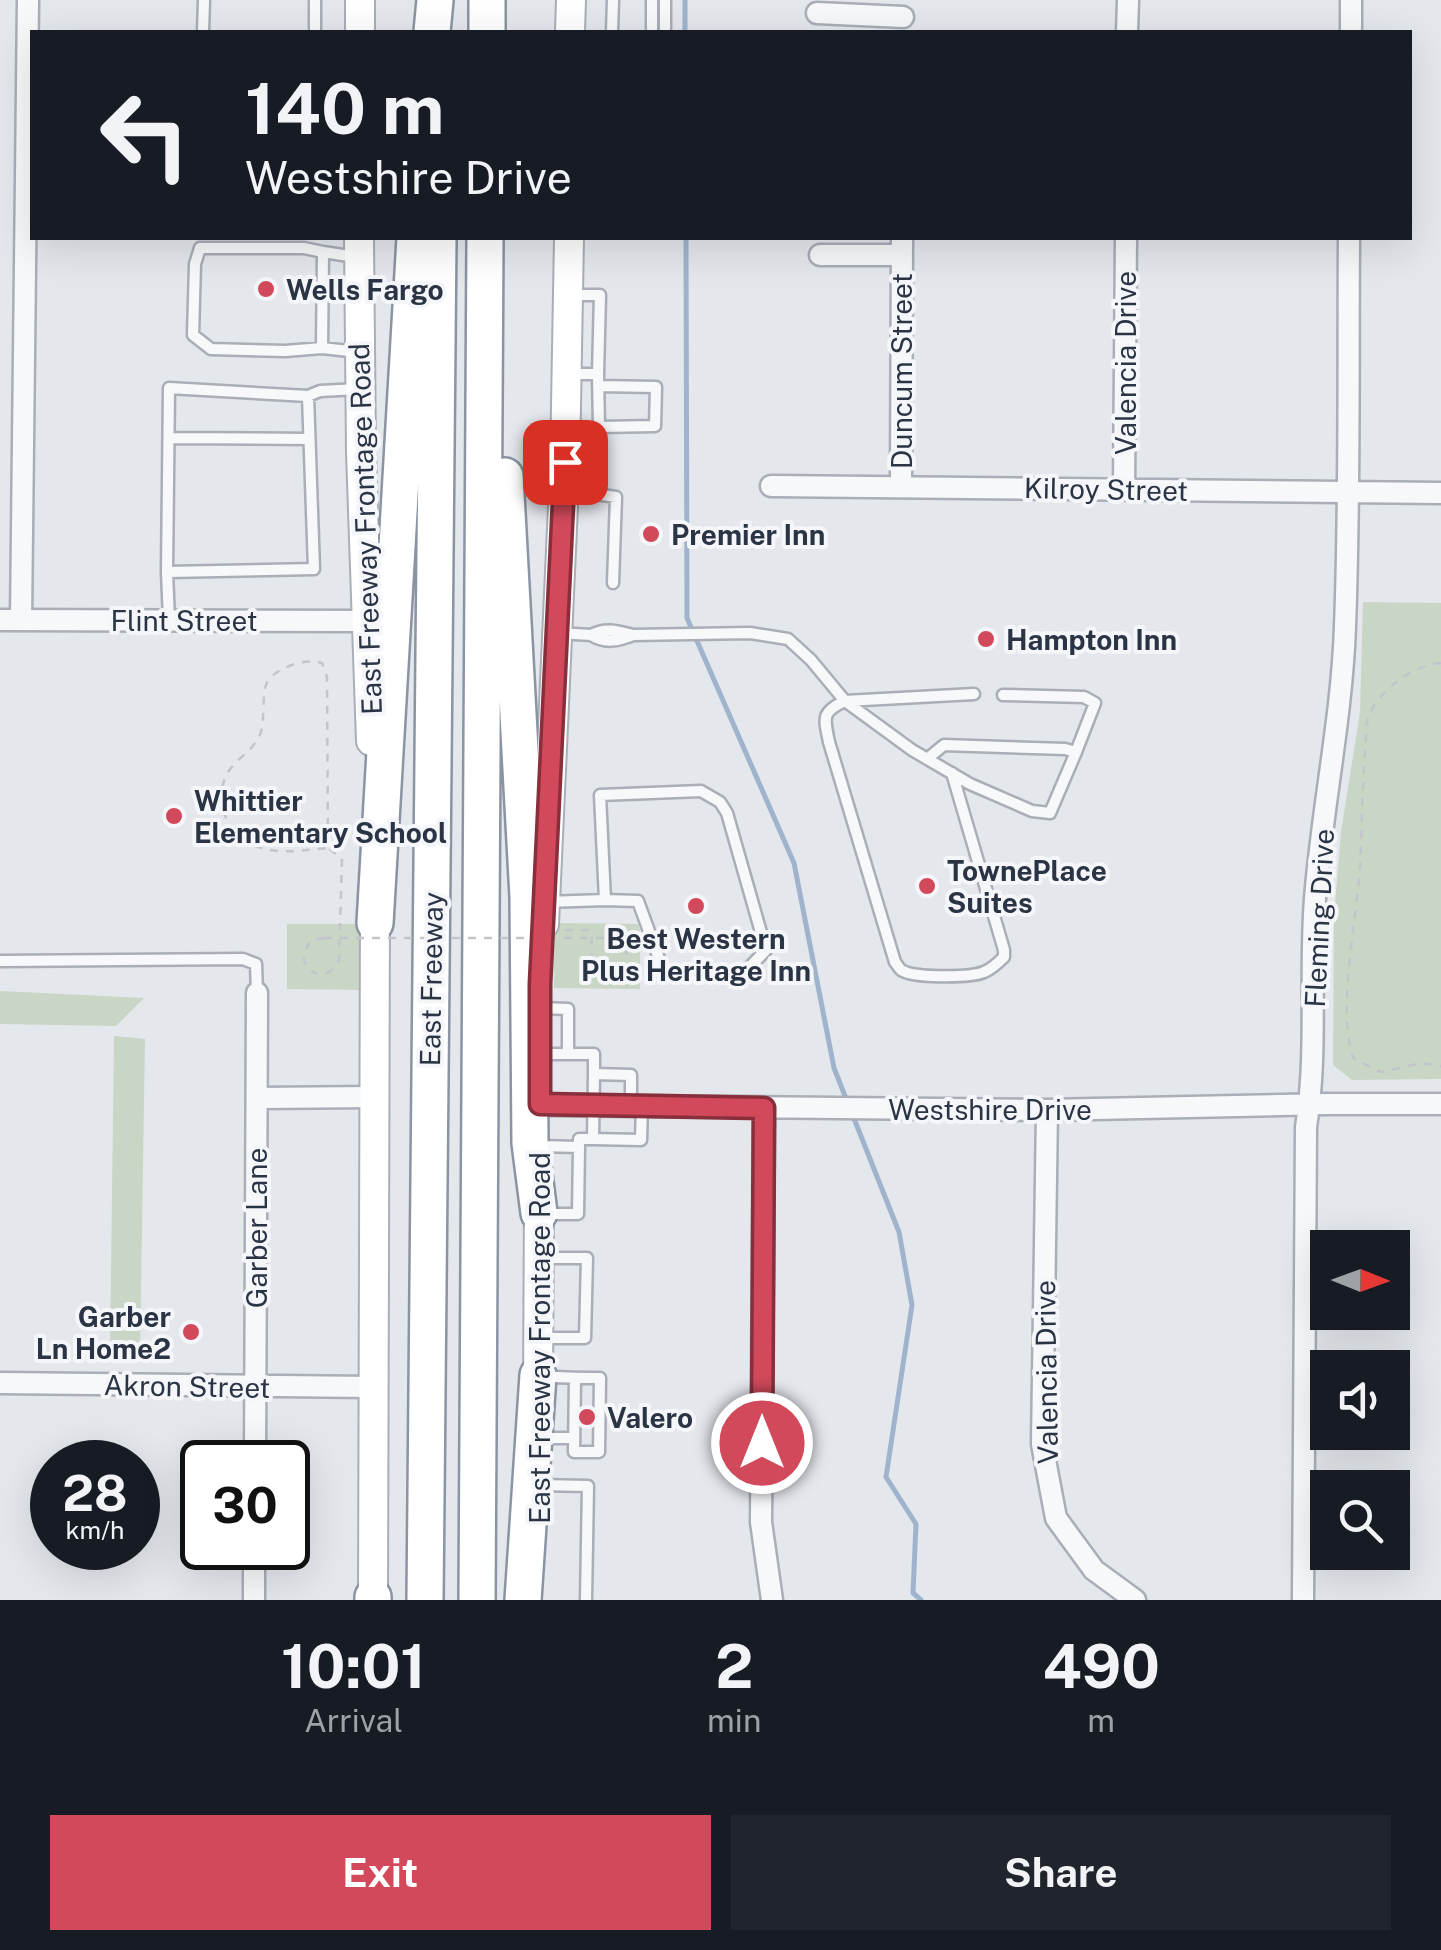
<!DOCTYPE html>
<html lang="en">
<head>
<meta charset="utf-8">
<style>
	body { margin:0; font-family:"Public Sans",sans-serif; background:#20242c; color:#f1f3f6; height:100vh; display:flex; flex-direction:column; font-size:38px; white-space:nowrap }
	* { box-sizing:border-box; margin:0 }
	p { font-size:32px; color:#9ea1a6 }
	.icon { flex:none; width:55px; height:55px; fill:none; stroke:currentColor; stroke-width:2; stroke-linecap:round; stroke-linejoin:round }
	.map { position:relative; height:1600px; overflow:hidden }
	.drawer { display:flex; flex-direction:column; background:#171b24; flex:1 }
	.drawer>* { flex:none }
	.banner { position:absolute; left:30px; top:30px; width:1382px; height:210px; border-radius:0px; box-shadow:0 10px 40px #0002; background:#171b24; color:#f1f3f6; overflow:hidden }
	.needle { width:65px; rotate:91deg }
	.buttons { position:absolute; left:1310px; top:1230px; display:grid; gap:20px }
	.buttons a { display:grid; place-items:center; width:100px; height:100px; border-radius:0px; background:#171b24; box-shadow:0 10px 40px #0002; font-size:50px }
	.speed { position:absolute; left:30px; top:1440px; display:flex; gap:20px; font-size:50px; font-weight:700; text-align:center }
	.speed>* { display:grid; place-content:center; width:130px; height:130px; border-radius:50%; background:#171b24; box-shadow:0 10px 40px #0002; line-height:1 }
	.speed small { font-size:25px; font-weight:400 }
	.speed .limit { border:5px solid #111; border-radius:15px; background:#fff; color:#111 }
	.pin { position:absolute; display:grid; place-items:center; width:85px; height:85px; color:#fff; margin:-42px; border-radius:20px; box-shadow:0 5px 15px #0006 }
	.me { position:absolute; width:110px; margin:-55px; rotate:0deg; stroke-linejoin:round; filter:drop-shadow(0 0 8px #0008) }
	.turn { display:flex; align-items:center; gap:35px; height:210px; padding:0 50px; font-size:45px }
	.turn .icon { width:130px; height:130px; stroke-width:2.5 }
	.turn b { display:block; font-size:70px; line-height:85px }
	.eta { display:flex; justify-content:space-evenly; align-items:center; height:170px; text-align:center }
	.eta b { font-size:60px; font-weight:700; line-height:70px }
	.cta { display:flex; gap:20px; margin-top:auto; padding:20px 50px }
	.cta a { flex:1; height:115px; border-radius:0px; background:#d1495b; color:#fff; font-size:40px; font-weight:700; line-height:115px; text-align:center }
	.cta a+a { background:#20242c; color:#f1f3f6 }
	.map>svg:first-child { display:block }
	.green { fill:#c9d6c5 }
	.lines { fill:none; stroke-linecap:round; stroke-linejoin:round }
	.stream { stroke:#9fb4cc; stroke-width:5 }
	.service-casing { stroke:#a9aeb7; stroke-width:15 }
	.minor-casing { stroke:#a9aeb7; stroke-width:25 }
	.secondary-casing { stroke:#a9aeb7; stroke-width:32 }
	.motorway-casing { stroke:#8b94a3; stroke-width:40 }
	.path { stroke:#c2c5cb; stroke-width:2.5; stroke-dasharray:8 8; stroke-linecap:butt }
	.service { stroke:#f7f8fa; stroke-width:10 }
	.minor { stroke:#f7f8fa; stroke-width:20 }
	.secondary { stroke:#fff; stroke-width:28 }
	.motorway { stroke:#fff; stroke-width:35 }
	.path-bridge { stroke:#c2c5cb; stroke-width:2.5; stroke-dasharray:8 8; stroke-linecap:butt }
	.route-casing { stroke:#882f3b; stroke-width:25 }
	.route { stroke:#d1495b; stroke-width:18 }
	.poi-dot { fill:#d1495b; stroke:#f4f6f9; stroke-width:4 }
	.labels { text-anchor:middle; dominant-baseline:central; stroke-width:8; stroke-linejoin:round; paint-order:stroke }
	.poi-label { font-size:28px; font-weight:bold; fill:#2b3445; stroke:#f4f6f9; text-anchor:start }
	.street-label { font-size:28px; fill:#2b3445; stroke:#f4f6f9 }
</style>
</head>
<body>
<div class="map">
<svg width="1441" height="1600" viewBox="0 0 1441 1600">
	<rect width="100%" height="100%" fill="#e4e7ec"/>
	<path class="green" d="M 1363,602 L 1441,603 L 1441,1079 L 1352,1080 L 1333,1065 L 1334,916 L 1341,832 L 1360,712 Z
		M 554,923 L 638,924 L 640,930 L 640,989 L 554,988 Z
		M 287,924 L 363,924 L 364,990 L 287,989 Z
		M 0,991 L 144,998 L 116,1026 L 0,1024 Z
		M 114,1036 L 145,1039 L 140,1356 L 110,1353 Z"/>
	<g class="lines">
		<path class="stream" d="M 685,0 L 685,32
			M 686,238 L 687,618 L 794,863 L 834,1068 L 847,1101
			M 853,1116 L 899,1232 L 912,1305 L 886,1477 L 916,1524 L 913,1593 L 921,1600"/>
		<g class="service-casing">
			<path id="service" d="M 203,32 L 204,0
				M 315,32 L 315,0
				M 612,32 L 613,0
				M 652,32 L 652,0
				M 665,32 L 665,0
				M 323,252 L 304,248 L 200,248 L 195,264 L 193,335 L 211,349 L 285,351 L 322,348 L 358,352
				M 569,295 L 600,295 L 598,374 L 571,374
				M 322,348 L 323,252 L 356,257
				M 598,374 L 599,427 L 655,426 L 656,387 L 598,386
				M 169,438 L 309,439
				M 568,490 L 616,497 L 613,583
				M 167,572 L 314,569 L 308,396
				M 169,620 L 167,572 L 169,388 L 308,396 L 320,391 L 359,389
				M 557,633 L 591,635
				M 633,635 C 618,631 606,627 591,635 C 605,644 618,641 633,635 L 750,633 L 788,639 L 811,660 L 845,701 L 912,750 L 970,784 L 1032,811 L 1050,813 L 1076,752 L 1065,749 L 944,745 L 927,759
				M 1003,695 L 1084,697 L 1095,703 L 1076,752
				M 952,773 L 1004,950 L 1004,957 C 998,963 992,969 984,972 C 970,978 922,977 908,973 C 899,970 901,970 895,962 L 829,742 C 824,718 821,712 845,701 L 974,694
				M 546,902 L 605,900 L 600,795 L 701,791 L 720,802 L 727,813 L 766,950 L 742,975 L 665,975 L 638,901 L 605,900
				M 0,961 L 243,959 L 256,964 L 257,993
				M 540,1008 L 568,1009 L 568,1054 L 540,1054
				M 568,1054 L 594,1054 L 594,1074
				M 593,1139 L 641,1140 L 642,1106
				M 539,1146 L 579,1147 L 578,1214 L 547,1214
				M 579,1147 L 579,1139 L 593,1139 L 594,1074 L 631,1075 L 631,1106
				M 539,1338 L 585,1338 L 587,1258 L 540,1258
				M 544,1376 C 563,1378 581,1378 600,1378 L 599,1452 L 574,1452 L 575,1378
				M 540,1438 L 574,1438
				M 539,1485 L 588,1486 L 586,1600"/>
		</g>
		<g class="minor-casing">
			<path id="minor" d="M 817,13 L 903,17
				M 1127,32 L 1128,0
				M 1351,32 L 1351,0
				M 820,255 L 902,255
				M 771,486 L 1441,493
				M 901,487 L 902,238
				M 1124,489 L 1126,238
				M 0,620 L 368,621
				M 21,620 L 28,0
				M 257,1098 L 374,1097
				M 540,1105 L 1047,1110 L 1326,1104 L 1441,1104
				M 764,1108 L 761,1522 L 772,1600
				M 1047,1110 L 1042,1444 L 1056,1518 L 1094,1570 L 1135,1600
				M 0,1383 L 373,1387
				M 255,1462 L 257,993
				M 254,1600 L 254,1548
				M 1303,1600 L 1306,1127 C 1318,1051 1309,975 1315,899 C 1322,808 1342,718 1345,626 C 1350,497 1348,367 1349,238"/>
		</g>
		<g class="secondary-casing">
			<path id="secondary" d="M 360,32 L 360,0
				M 570,32 L 571,0
				M 359,238 L 361,452 L 371,741
				M 544,924 L 565,462 L 569,238
				M 538,1394 L 539,1197
				M 373,1600 L 375,904"/>
		</g>
		<g class="motorway-casing">
			<path id="motorway" d="M 432,32 L 435,0
				M 487,32 L 487,0
				M 505,476 L 528,897 L 530,1143 L 539,1213
				M 375,923 L 415,238
				M 373,1597 L 373,1600
				M 425,1600 L 438,238
				M 477,1600 L 485,238
				M 523,1600 L 538,1375"/>
		</g>
		<path class="path" d="M 1441,663 C 1413,665 1381,689 1369,715 C 1365,726 1366,741 1365,753 C 1362,791 1362,830 1360,868 C 1357,917 1336,1016 1354,1059 L 1381,1072 L 1421,1063 L 1441,1066
			M 565,930 L 589,930 L 592,933 C 591,955 588,985 622,972 L 628,959 L 624,945 L 609,938
			M 324,938 L 311,940 L 303,954 C 305,977 329,982 339,960 L 342,859 L 328,848 L 327,677 L 322,663 C 306,658 283,666 271,677 C 259,686 267,722 259,737 C 251,753 232,761 225,778 C 219,793 220,810 229,823 C 254,860 289,851 328,848"/>
		<use href="#service" class="service"/>
		<use href="#minor" class="minor"/>
		<use href="#secondary" class="secondary"/>
		<use href="#motorway" class="motorway"/>
		<path class="path-bridge" d="M 324,938 L 609,938"/>
	</g>
	<g class="lines">
		<g class="route-casing">
			<path id="route" d="M 565,462 L 540,984 L 540,1104 L 764,1108 L 762,1443"/>
		</g>
		<use href="#route" class="route"/>
	</g>
	<g class="poi-dot">
		<circle cx="266" cy="289" r="10"/>
		<circle cx="651" cy="534" r="10"/>
		<circle cx="986" cy="639" r="10"/>
		<circle cx="174" cy="816" r="10"/>
		<circle cx="927" cy="886" r="10"/>
		<circle cx="696" cy="906" r="10"/>
		<circle cx="191" cy="1332" r="10"/>
		<circle cx="587" cy="1417" r="10"/>
	</g>
	<g class="labels">
		<g class="poi-label">
			<text x="286" y="289">Wells Fargo</text>
			<text x="671" y="534">Premier Inn</text>
			<text x="1006" y="639">Hampton Inn</text>
			<text x="194" y="800">Whittier<tspan x="194" dy="32">Elementary School</tspan></text>
			<text x="947" y="870">TownePlace<tspan x="947" dy="32">Suites</tspan></text>
			<text x="696" y="938" text-anchor="middle">Best Western<tspan x="696" dy="32">Plus Heritage Inn</tspan></text>
			<text x="171" y="1316" text-anchor="end">Garber<tspan x="171" dy="32">Ln Home2</tspan></text>
			<text x="607" y="1417">Valero</text>
		</g>
		<g class="street-label">
			<text transform="translate(1125 363) rotate(-90)">Valencia Drive</text>
			<text transform="translate(901 371) rotate(-90)">Duncum Street</text>
			<text transform="translate(1106 489) rotate(1)">Kilroy Street</text>
			<text transform="translate(365 529) rotate(-92)">East Freeway Frontage Road</text>
			<text x="184" y="620">Flint Street</text>
			<text transform="translate(1319 918) rotate(-87)">Fleming Drive</text>
			<text transform="translate(431 979) rotate(-89)">East Freeway</text>
			<text x="990" y="1109">Westshire Drive</text>
			<text transform="translate(256 1228) rotate(-90)">Garber Lane</text>
			<text transform="translate(539 1338) rotate(-90)">East Freeway Frontage Road</text>
			<text transform="translate(1046 1372) rotate(-91)">Valencia Drive</text>
			<text transform="translate(187 1386) rotate(1)">Akron Street</text>
		</g>
	</g>
</svg>
<div class="buttons">
<a><svg class="needle" viewBox="-14 -14 28 28"><path d="M0-13l5 13h-10z" fill="#e53935"/><path d="M0 13l5-13h-10z" fill="#9ea1a6"/></svg></a>
<a><svg class="icon" aria-label="sound" viewBox="0 0 24 24"><path d="M4 9h4l5-4v14l-5-4H4zM17 9q2 3 0 6"/></svg></a>
<a><svg class="icon" aria-label="search" viewBox="0 0 24 24"><circle cx="10" cy="10" r="6"/><path d="M15 15l6 6"/></svg></a>
</div>
<div class="speed"><div>28<small>km/h</small></div><div class="limit">30</div></div>
<div class="pin" style="left:565px;top:462px;background:#d93025"><svg class="icon" aria-label="arrive" viewBox="0 0 24 24"><path d="M6 21V4h12l-3 4 3 4H6"/></svg></div>
<svg class="me" style="left:762px;top:1443px" viewBox="-20 -20 40 40"><circle r="17" fill="#d1495b" stroke="#fff" stroke-width="3"/><path d="M0-11L8 9 0 5-8 9z" fill="#fff"/></svg>
<div class="banner">
<div class="turn"><svg class="icon" aria-label="left" viewBox="0 0 24 24"><path d="M17 20v-9H6M10 6l-5 5 5 5"/></svg><div><b>140 m</b>Westshire Drive</div></div>
</div>
</div>
<section class="drawer">
<div class="eta">
<div><b>10:01</b><p>Arrival</p></div>
<div><b>2</b><p>min</p></div>
<div><b>490</b><p>m</p></div>
</div>
<div class="cta"><a>Exit</a><a>Share</a></div>
</section>
</body>
</html>
